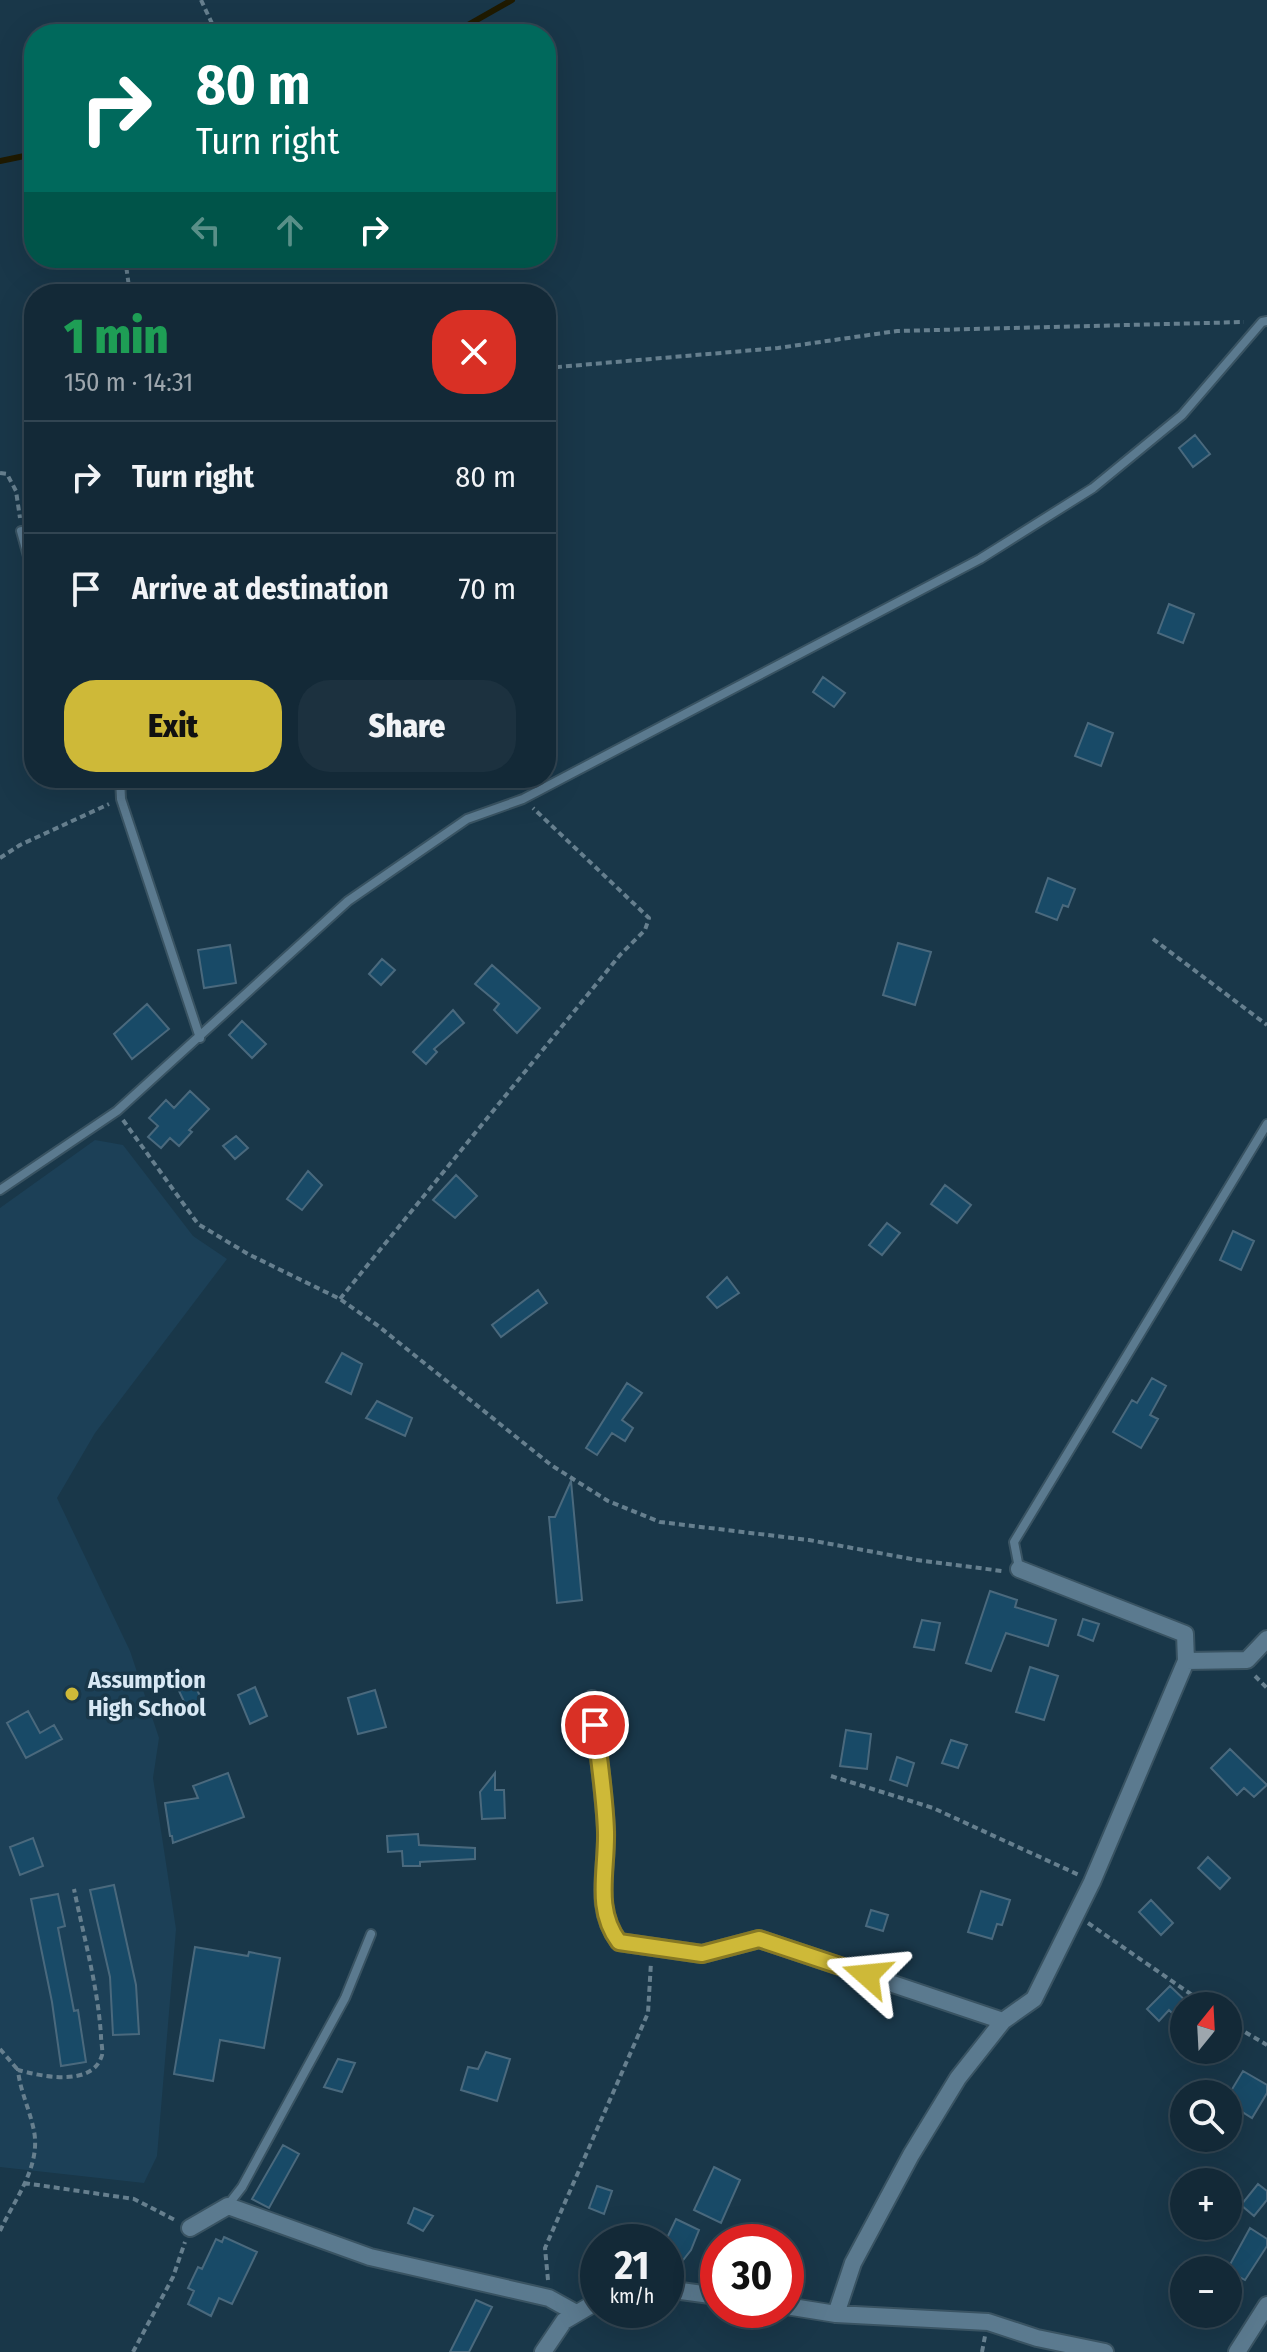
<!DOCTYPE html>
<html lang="en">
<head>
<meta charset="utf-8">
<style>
	body { margin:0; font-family:"Fira Sans Condensed",sans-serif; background:#1c313f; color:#f1f3f6; height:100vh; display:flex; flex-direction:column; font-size:30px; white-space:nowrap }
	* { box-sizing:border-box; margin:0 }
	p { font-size:26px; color:#9da6ad }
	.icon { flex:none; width:44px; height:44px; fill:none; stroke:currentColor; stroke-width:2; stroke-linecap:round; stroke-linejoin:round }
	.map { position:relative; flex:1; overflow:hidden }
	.details { position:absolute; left:24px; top:284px; width:532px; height:504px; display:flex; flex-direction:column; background:#132937; border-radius:32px; box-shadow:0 8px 32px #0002,0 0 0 2px #324552 }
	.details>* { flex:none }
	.top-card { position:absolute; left:24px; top:24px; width:532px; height:244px; border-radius:32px; box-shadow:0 8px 32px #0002,0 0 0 2px #324552; background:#00695c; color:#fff; overflow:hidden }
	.needle { width:52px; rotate:18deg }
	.controls { position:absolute; left:1170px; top:1992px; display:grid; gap:16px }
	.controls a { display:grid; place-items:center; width:72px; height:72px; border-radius:50%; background:#132937; box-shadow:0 8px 32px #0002,0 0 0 2px #324552; font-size:40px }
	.speed { position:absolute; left:580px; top:2224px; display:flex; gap:16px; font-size:40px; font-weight:700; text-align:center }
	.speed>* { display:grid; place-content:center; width:104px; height:104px; border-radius:50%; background:#132937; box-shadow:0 8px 32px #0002,0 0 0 2px #324552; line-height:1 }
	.speed small { font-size:20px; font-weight:400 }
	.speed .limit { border:12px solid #d22; background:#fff; color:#111 }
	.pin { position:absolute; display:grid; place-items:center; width:68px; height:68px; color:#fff; margin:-34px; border:4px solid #fff; border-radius:50%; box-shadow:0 2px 8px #0007 }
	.me { position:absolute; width:88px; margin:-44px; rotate:288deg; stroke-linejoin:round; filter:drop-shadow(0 0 6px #0008) }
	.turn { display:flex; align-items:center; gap:28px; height:168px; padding:0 40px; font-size:36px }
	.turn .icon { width:104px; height:104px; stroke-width:2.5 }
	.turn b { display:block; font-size:56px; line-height:68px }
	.lanes { display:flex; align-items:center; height:76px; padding:0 40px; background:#0003; justify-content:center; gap:40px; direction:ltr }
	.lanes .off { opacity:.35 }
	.round { display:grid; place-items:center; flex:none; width:84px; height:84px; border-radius:32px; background:#1c313f }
	.head { display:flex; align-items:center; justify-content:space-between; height:136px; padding:0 40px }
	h1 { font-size:48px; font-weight:800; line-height:60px; color:#1e9e55 }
	.action { display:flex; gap:16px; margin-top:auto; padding:16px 40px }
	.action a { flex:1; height:92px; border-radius:32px; background:#ceb938; color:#111; font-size:32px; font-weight:800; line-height:92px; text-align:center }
	.action a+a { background:#1c313f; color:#f1f3f6 }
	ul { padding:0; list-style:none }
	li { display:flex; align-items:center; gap:24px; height:112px; padding:0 40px; border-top:2px solid #324552 }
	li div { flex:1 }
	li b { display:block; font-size:30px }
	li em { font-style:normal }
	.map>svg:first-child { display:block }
	.built { fill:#1c4057 }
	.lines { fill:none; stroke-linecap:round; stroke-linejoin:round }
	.stream { stroke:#1f1a01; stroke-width:6 }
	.building { fill:#184a67; stroke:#4a697d; stroke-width:2 }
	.lane-casing { stroke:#395362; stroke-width:12 }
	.street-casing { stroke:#395362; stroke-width:20 }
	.path { stroke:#667f8e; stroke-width:4; stroke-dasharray:6 4; stroke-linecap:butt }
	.lane { stroke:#5b7a8f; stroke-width:8 }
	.street { stroke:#5b7a8f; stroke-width:16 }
	.route-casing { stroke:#867824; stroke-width:20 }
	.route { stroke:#ceb938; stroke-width:14 }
	.poi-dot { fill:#ceb938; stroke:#193749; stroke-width:3 }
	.labels { text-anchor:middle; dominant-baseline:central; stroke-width:7; stroke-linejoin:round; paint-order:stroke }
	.poi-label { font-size:24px; font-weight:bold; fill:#d8e8f4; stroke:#193749; text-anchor:start }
</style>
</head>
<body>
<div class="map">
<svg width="1267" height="2352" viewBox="0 0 1267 2352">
	<rect width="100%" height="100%" fill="#193749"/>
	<path class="built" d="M 95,1140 L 123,1145 L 193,1236 L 227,1259 L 95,1433 L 57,1498 L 130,1651 L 159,1738 L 153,1778 L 176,1929 L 157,2156 L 144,2183 L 0,2167 L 0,1208 Z"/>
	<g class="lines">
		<path class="stream" d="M 452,34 L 512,0
			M 0,161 L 34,154"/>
	</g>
	<path class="building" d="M 1195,435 L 1210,454 L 1193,467 L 1179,448 Z
		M 1169,604 L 1194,614 L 1183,643 L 1158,633 Z
		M 823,677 L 845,693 L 834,707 L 813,692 Z
		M 1088,723 L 1113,733 L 1101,766 L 1075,756 Z
		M 1048,878 L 1075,889 L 1068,907 L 1063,905 L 1057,920 L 1036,912 Z
		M 898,943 L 931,952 L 915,1005 L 883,995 Z
		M 230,945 L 236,983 L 204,988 L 198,950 Z
		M 382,959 L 395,970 L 381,985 L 369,974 Z
		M 492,965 L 540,1008 L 517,1033 L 494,1010 L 499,1004 L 475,984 Z
		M 147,1004 L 169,1029 L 132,1059 L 114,1034 Z
		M 453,1010 L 464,1023 L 434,1049 L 437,1052 L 426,1064 L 413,1052 Z
		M 242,1021 L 266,1044 L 252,1058 L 229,1035 Z
		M 190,1091 L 209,1109 L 189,1130 L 192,1132 L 179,1146 L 170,1138 L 161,1148 L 148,1137 L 158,1126 L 149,1118 L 166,1100 L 174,1108 Z
		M 236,1136 L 248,1148 L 235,1159 L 223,1146 Z
		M 308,1171 L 322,1185 L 302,1210 L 287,1199 Z
		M 456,1175 L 477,1196 L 455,1218 L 433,1200 Z
		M 945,1185 L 971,1205 L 957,1223 L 931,1204 Z
		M 887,1223 L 900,1233 L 882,1255 L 869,1245 Z
		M 1233,1231 L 1254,1241 L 1241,1270 L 1220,1260 Z
		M 727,1277 L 739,1293 L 717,1308 L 707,1297 Z
		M 538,1290 L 547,1303 L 501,1337 L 492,1325 Z
		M 342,1353 L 362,1364 L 351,1394 L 326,1382 Z
		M 1152,1378 L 1166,1386 L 1150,1415 L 1158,1419 L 1141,1448 L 1113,1432 L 1132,1400 L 1137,1403 Z
		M 627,1383 L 642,1393 L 622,1420 L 633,1428 L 625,1441 L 612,1433 L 597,1455 L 586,1448 Z
		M 377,1401 L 412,1418 L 405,1436 L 366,1418 Z
		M 571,1481 L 582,1600 L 557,1603 L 549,1517 L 555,1517 Z
		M 990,1591 L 1017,1600 L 1015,1607 L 1056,1620 L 1048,1646 L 1006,1633 L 991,1671 L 966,1663 Z
		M 1083,1619 L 1099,1624 L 1093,1641 L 1078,1635 Z
		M 922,1620 L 940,1623 L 934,1650 L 914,1647 Z
		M 1030,1667 L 1058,1676 L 1044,1720 L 1016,1712 Z
		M 194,1683 L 204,1705 L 189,1712 L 179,1691 Z
		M 255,1687 L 267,1716 L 250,1724 L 238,1695 Z
		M 375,1690 L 386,1727 L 358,1734 L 348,1698 Z
		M 28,1711 L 40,1733 L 54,1725 L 62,1739 L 26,1758 L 7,1723 Z
		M 846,1730 L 871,1734 L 867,1769 L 840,1766 Z
		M 951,1740 L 967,1745 L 958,1768 L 942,1763 Z
		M 1230,1749 L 1267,1785 L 1254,1797 L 1244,1788 L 1237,1795 L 1211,1768 Z
		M 897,1757 L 914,1763 L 907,1786 L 890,1780 Z
		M 228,1773 L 244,1817 L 173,1843 L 172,1836 L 170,1836 L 165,1803 L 198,1798 L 193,1786 Z
		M 495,1773 L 495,1790 L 504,1790 L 505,1818 L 482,1819 L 480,1792 Z
		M 418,1834 L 419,1845 L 475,1848 L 475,1859 L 420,1862 L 420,1866 L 403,1866 L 402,1851 L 388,1852 L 387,1836 Z
		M 33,1838 L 43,1866 L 20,1875 L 10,1847 Z
		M 1208,1857 L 1230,1878 L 1220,1889 L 1198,1868 Z
		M 114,1885 L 136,1985 L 139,2034 L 113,2035 L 110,1977 L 90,1890 Z
		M 981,1891 L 1010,1900 L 1002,1925 L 997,1924 L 992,1939 L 968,1932 Z
		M 58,1894 L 65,1926 L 58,1928 L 74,2011 L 78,2010 L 86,2062 L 61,2066 L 52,2002 L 31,1899 Z
		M 1151,1900 L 1173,1923 L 1161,1935 L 1139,1912 Z
		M 871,1910 L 888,1915 L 883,1931 L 866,1926 Z
		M 195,1947 L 248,1956 L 249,1952 L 280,1958 L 264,2048 L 220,2040 L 213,2081 L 174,2074 Z
		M 1170,1986 L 1190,2005 L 1184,2006 L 1184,2011 L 1177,2018 L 1169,2010 L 1159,2021 L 1147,2009 Z
		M 486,2052 L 510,2059 L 497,2101 L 461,2090 L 468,2067 L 478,2069 Z
		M 338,2059 L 355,2063 L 342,2092 L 324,2087 Z
		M 1243,2071 L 1267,2085 L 1267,2093 L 1252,2118 L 1228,2103 L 1228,2096 Z
		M 283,2145 L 299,2154 L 269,2208 L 252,2199 Z
		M 714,2167 L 740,2180 L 721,2223 L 694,2210 Z
		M 1258,2184 L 1267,2191 L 1267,2200 L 1254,2216 L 1241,2205 Z
		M 597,2186 L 612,2191 L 604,2214 L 589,2208 Z
		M 414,2208 L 433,2216 L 423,2231 L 408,2223 Z
		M 676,2219 L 699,2230 L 691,2250 L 680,2264 L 666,2258 L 666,2240 Z
		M 1250,2228 L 1267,2239 L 1267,2246 L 1245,2280 L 1227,2270 Z
		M 224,2237 L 257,2252 L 232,2304 L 219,2298 L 211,2316 L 188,2304 L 194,2291 L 188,2288 L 198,2267 L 202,2269 L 216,2239 L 222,2242 Z
		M 476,2300 L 492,2307 L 469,2352 L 450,2352 Z"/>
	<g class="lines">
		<g class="lane-casing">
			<path id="lane" d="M 21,531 L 34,578
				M 120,778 L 121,799 L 200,1038
				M 0,1190 L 117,1111 L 348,901 L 467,819 L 523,799 L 980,559 L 1093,488 L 1182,415 L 1262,322 L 1267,321
				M 1019,1568 L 1014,1542 L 1267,1124
				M 228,2205 L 242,2187 L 345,1998 L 371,1934"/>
		</g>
		<g class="street-casing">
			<path id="street" d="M 1186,1661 L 1247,1660 L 1267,1639
				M 592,1699 C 597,1742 603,1785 606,1828 C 608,1869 592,1906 619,1942 L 702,1954 L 759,1939 L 1003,2021
				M 190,2228 L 228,2206 L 370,2257 L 549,2298 L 576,2313
				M 666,2289 L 718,2296
				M 786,2306 L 836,2314 L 988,2322 L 1037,2338 L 1105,2352
				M 836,2314 L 853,2263 L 911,2155 L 958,2078 L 1003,2021 L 1034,1999 L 1092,1882 L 1186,1661 L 1185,1634 L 1019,1569
				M 543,2352 L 564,2321 L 598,2301
				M 1237,2352 L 1267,2305"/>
		</g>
		<path class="path" d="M 201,0 L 217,34
			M 125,258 L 130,294
			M 546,368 L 778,348 L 897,331 L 1244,322
			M 0,473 L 7,474 L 16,491 L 20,518
			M 0,858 L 20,845 L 109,804
			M 1153,939 L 1267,1025
			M 123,1120 L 198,1224 L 248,1254 L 340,1299 L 377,1325 L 551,1465 L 608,1501 L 660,1522 L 809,1540 L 917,1560 L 1002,1571
			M 340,1299 L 620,955 L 645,930 L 649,918 L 533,808
			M 1255,1676 L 1267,1688
			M 831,1776 L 933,1808 L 1079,1875
			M 1088,1923 L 1208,2006
			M 1228,2022 L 1267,2045
			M 0,2049 L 18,2070
			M 24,2183 L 134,2199 L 175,2220
			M 0,2231 C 14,2200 41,2167 34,2131 C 30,2110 20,2091 18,2070 C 40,2076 93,2088 102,2055 C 103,2050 101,2042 101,2036 C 98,1987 84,1938 74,1889
			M 548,2280 L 545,2248 L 648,2013 L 651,1962
			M 133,2352 L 173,2277 L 185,2242
			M 982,2352 L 985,2336"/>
		<use href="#lane" class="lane"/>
		<use href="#street" class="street"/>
	</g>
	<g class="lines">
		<g class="route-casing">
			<path id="route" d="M 595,1725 C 599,1760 605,1797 606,1832 C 607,1871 594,1909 619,1942 L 702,1954 L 759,1939 L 867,1975"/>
		</g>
		<use href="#route" class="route"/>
	</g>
	<circle class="poi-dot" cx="72" cy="1694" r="8"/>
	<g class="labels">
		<g class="poi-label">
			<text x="88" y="1680">Assumption<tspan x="88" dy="28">High School</tspan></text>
		</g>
	</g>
</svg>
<div class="controls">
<a><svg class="needle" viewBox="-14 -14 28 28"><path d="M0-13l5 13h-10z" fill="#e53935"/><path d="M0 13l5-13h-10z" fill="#9da6ad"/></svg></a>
<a><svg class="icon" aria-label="search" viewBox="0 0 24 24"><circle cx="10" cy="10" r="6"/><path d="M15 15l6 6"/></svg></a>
<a>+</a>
<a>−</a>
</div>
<div class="speed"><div>21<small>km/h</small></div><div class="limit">30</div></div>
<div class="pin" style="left:595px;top:1725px;background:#d93025"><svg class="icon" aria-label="arrive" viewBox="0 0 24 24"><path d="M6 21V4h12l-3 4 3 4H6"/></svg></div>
<svg class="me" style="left:867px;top:1975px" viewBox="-20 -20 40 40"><path d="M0-17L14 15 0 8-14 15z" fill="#ceb938" stroke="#fff" stroke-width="4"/></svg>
<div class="top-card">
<div class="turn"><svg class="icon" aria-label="right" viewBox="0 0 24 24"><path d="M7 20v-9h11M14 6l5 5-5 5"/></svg><div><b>80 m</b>Turn right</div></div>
<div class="lanes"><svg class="icon off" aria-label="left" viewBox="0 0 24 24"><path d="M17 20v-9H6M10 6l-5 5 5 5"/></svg><svg class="icon off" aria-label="ahead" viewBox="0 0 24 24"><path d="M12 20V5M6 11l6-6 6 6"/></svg><svg class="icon" aria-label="right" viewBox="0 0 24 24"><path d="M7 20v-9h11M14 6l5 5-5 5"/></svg></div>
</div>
<section class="details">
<div class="head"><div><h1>1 min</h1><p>150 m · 14:31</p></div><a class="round" style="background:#d93025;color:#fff"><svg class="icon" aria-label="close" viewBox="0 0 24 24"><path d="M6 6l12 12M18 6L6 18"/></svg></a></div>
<ul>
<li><svg class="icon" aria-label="right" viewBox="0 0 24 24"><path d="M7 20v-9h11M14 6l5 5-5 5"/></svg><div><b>Turn right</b></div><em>80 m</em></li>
<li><svg class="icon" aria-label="arrive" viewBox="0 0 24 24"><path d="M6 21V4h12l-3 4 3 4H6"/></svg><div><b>Arrive at destination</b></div><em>70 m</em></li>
</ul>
<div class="action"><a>Exit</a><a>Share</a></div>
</section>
</div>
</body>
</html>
